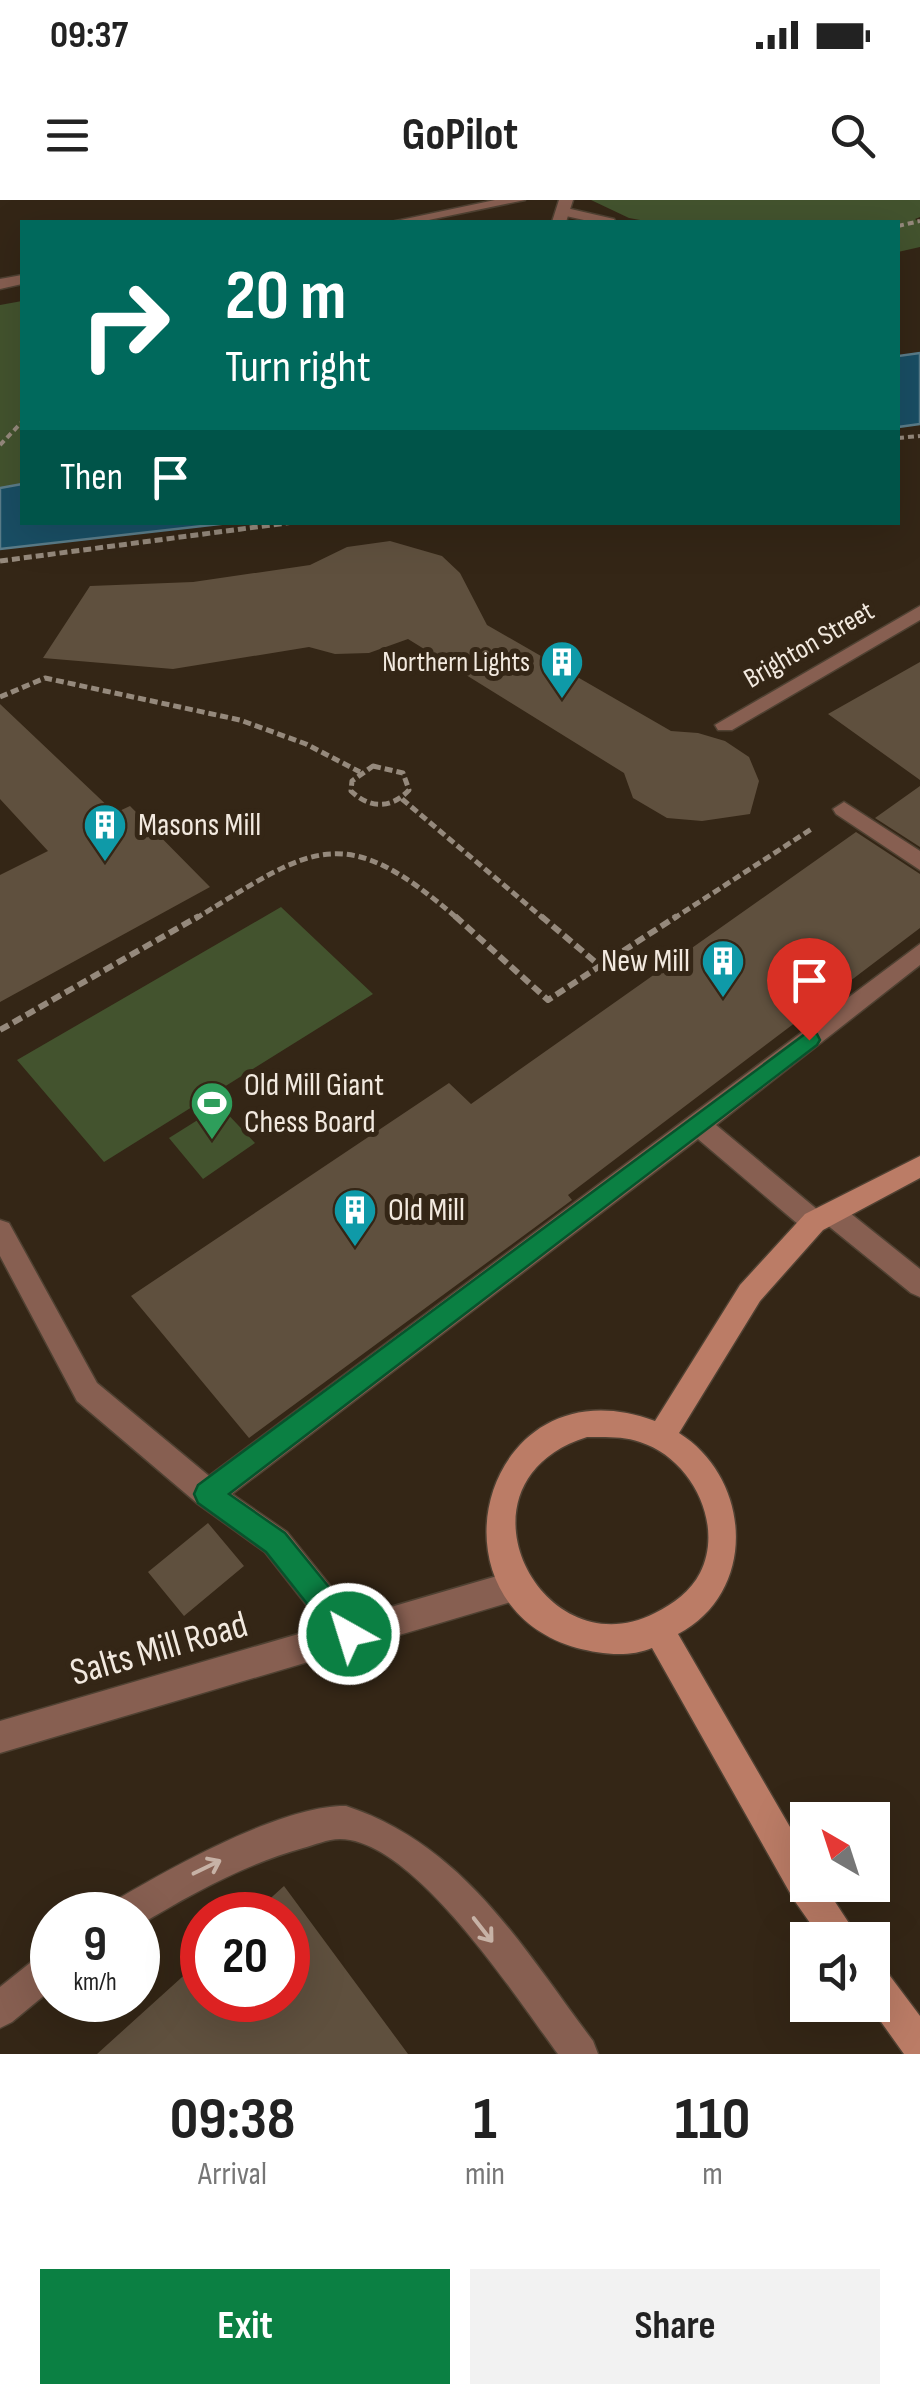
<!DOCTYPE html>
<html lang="en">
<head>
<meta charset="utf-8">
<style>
	body { margin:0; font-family:"Sofia Sans Condensed",sans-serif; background:#f2f2f2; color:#222; height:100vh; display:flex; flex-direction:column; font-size:38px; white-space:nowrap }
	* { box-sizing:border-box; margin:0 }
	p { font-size:32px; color:#767676 }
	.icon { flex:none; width:55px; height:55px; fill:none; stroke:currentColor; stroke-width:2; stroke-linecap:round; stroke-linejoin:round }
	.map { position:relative; height:1854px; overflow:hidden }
	.sheet { display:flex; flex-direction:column; background:#fff; flex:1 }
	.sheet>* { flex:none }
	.hud { position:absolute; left:20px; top:20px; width:880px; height:305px; border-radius:0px; box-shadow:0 10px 40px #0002; background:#00695c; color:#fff; overflow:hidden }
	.needle { width:65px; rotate:321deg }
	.buttons { position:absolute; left:790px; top:1602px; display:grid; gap:20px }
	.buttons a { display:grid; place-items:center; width:100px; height:100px; border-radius:0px; background:#fff; box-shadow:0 10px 40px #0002; font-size:50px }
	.speed { position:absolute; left:30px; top:1692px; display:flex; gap:20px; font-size:50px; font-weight:700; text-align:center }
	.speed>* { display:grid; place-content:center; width:130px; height:130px; border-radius:50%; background:#fff; box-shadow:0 10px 40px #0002; line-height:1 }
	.speed small { font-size:25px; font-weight:400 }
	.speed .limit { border:15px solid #d22; background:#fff; color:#111 }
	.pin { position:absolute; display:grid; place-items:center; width:85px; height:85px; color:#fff; margin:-102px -42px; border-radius:50% 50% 50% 0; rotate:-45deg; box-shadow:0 0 10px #0007 }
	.pin .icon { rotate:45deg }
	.me { position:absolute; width:110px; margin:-55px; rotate:321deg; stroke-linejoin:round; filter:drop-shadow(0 0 8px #0008) }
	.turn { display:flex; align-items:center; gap:35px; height:210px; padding:0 40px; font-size:45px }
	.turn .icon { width:130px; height:130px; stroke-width:2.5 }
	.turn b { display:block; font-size:70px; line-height:85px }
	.then { display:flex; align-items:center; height:95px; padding:0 40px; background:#0003; gap:20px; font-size:38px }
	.eta { display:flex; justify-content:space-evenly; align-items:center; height:170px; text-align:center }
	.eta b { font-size:60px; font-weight:700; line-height:70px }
	.button { display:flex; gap:20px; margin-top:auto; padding:20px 40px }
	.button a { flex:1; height:115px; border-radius:0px; background:#0b8043; color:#fff; font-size:40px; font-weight:700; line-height:115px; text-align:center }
	.button a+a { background:#f2f2f2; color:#222 }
	.status { display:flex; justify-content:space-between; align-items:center; height:70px; padding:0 50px; background:#fff; direction:ltr }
	.status svg { height:28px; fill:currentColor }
	header { display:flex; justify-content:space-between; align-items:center; height:130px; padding:0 40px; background:#fff; font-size:45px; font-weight:700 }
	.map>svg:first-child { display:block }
	.green { fill:#43532e }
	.water { fill:#194e64; stroke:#5a7c89; stroke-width:2.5 }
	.building { fill:#5f503e }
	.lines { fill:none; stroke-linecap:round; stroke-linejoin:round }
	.lane-casing { stroke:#4f4132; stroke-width:3 }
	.street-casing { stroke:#4f4132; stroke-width:3 }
	.secondary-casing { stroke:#4f4132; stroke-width:3 }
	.path-far2 { stroke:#95897c; stroke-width:4; stroke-dasharray:6 4; stroke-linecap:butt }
	.path-far1 { stroke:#95897c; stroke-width:5; stroke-dasharray:8 4; stroke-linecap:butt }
	.path { stroke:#95897c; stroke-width:6; stroke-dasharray:10 5; stroke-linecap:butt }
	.lane { fill:#875f51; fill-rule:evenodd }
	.street { fill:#875f51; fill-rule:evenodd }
	.secondary { fill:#bb7c66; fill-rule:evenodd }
	.oneway { stroke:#c7b2a6 }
	.route { fill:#0b8043; stroke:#07532c; stroke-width:2.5 }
	.labels { text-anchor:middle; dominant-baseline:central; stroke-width:10; stroke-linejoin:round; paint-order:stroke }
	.far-street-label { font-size:28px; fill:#f2e9df; stroke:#342616 }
	.far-poi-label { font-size:28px; fill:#f2e9df; stroke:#342616; text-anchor:end }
	.poi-label { font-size:32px; fill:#f2e9df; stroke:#342616; text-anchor:start }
	.near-street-label { font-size:38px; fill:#f2e9df; stroke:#342616 }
</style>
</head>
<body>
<div class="status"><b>09:37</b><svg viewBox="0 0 49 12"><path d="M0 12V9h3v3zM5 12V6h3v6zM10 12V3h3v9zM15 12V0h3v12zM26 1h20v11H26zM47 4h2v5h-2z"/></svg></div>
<header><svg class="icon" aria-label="menu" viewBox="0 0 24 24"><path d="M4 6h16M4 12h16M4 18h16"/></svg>GoPilot<svg class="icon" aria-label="search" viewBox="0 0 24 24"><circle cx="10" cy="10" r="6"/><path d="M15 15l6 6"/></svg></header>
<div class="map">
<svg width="920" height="1854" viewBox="0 0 920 1854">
	<rect width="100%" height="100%" fill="#342616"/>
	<path class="green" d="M 591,0 L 920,0 L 920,17 L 915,19 L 920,23 L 920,47 L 898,52 L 898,22 L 651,22 L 629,18 Z
		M 22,101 L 22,284 L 0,288 L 0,105 Z
		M 281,707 L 373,794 L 104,962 L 17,860 Z
		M 220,906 L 255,943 L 203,979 L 169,938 Z"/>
	<path class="water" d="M 920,153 L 920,224 L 898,227 L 898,156 Z
		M 22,284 L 22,322 L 229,323 L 0,349 L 0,288 Z"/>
	<path class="building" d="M 390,341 L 442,356 L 460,373 L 487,425 L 671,531 L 698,533 L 725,541 L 749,557 L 759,581 L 750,614 L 702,621 L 667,618 L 633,598 L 624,573 L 408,439 L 369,453 L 335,454 L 309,447 L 173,469 L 43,458 L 90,386 L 193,382 L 310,365 L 347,347 Z
		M 920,462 L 920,580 L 828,514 Z
		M 0,504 L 115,613 L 130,606 L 210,687 L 0,802 L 0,675 L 48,651 L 0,599 Z
		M 920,586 L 920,647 L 875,618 Z
		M 856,632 L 920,674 L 920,728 L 568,995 L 572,1000 L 249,1238 L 131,1096 L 449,883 L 471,904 Z
		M 208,1323 L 244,1366 L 184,1416 L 148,1372 Z
		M 284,1686 L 408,1854 L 97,1854 L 202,1759 L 202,1800 L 288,1800 L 288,1715 L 252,1715 Z"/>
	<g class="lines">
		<g class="lane-casing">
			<path id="lane" d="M 562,7 L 614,19 L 616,22 L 593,22 L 557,14 L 557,8 Z
				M 920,406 L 920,420 L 732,530 L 718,530 L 715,525 Z
				M 844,602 L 920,651 L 920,670 L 836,614 L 833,609 Z
				M 920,744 L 920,765 L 716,925 L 819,1011 L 831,1002 L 840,1005 L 920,1069 L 920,1097 L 911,1093 L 826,1024 L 814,1033 L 805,1030 L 698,939 L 232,1294 L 287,1332 L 360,1423 L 364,1434 L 360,1445 L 349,1449 L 338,1445 L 265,1352 L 198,1304 L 77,1201 L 0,1056 L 0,1020 L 9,1023 L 97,1183 L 209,1276 Z
				M 346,1606 C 464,1645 522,1747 593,1841 L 598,1854 L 558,1854 C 517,1799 414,1639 340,1639 C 327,1639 315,1645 303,1648 C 243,1665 191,1694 138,1726 L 138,1715 L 106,1715 L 111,1703 C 167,1670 281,1605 346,1606 Z
				M 52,1750 L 52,1789 L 12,1822 L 0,1828 L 0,1787 L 40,1755 Z"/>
		</g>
		<g class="street-casing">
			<path id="street" d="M 495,0 L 525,0 L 419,22 L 391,22 Z
				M 559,0 L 573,0 L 566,22 L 552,22 Z
				M 22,75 L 22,84 L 0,89 L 0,79 Z
				M 514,1371 L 525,1375 L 529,1386 L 525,1397 L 514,1401 L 0,1553 L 0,1521 Z"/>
		</g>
		<g class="secondary-casing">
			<path id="secondary" d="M 920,956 L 920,978 L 823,1030 L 760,1101 L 679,1233 C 752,1279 758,1392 678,1434 L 808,1658 L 808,1685 L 824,1685 L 860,1740 L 822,1740 L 794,1700 L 652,1448 C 628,1458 601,1454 577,1448 C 418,1403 484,1157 655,1221 L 740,1085 L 805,1014 ZM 587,1237 C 605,1237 623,1236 640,1242 C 691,1258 725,1324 700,1373 C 691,1391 673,1404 655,1413 C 541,1472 444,1282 587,1237 Z
				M 872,1763 L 884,1768 L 920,1816 L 920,1854 L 904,1854 L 869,1805 L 872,1805 Z"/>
		</g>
		<path class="path-far2" d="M 898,26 L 920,21
			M 898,238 L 920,236
			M 0,245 L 22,222"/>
		<path class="path-far1" d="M 0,361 L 294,322
			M 0,497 L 45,478 L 240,520 L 306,544 L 360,572
			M 373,566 L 403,573 L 409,590 C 391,609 370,609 351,591 L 352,581 Z
			M 402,599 L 544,719
			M 195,719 C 314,646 343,619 458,719
			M 673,719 L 813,628"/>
		<path class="path" d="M 455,716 L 548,800 L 600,766
			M 541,716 L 600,766 L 677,716
			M 0,830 L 199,716"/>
		<use href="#lane" class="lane"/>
		<use href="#street" class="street"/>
		<use href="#secondary" class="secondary"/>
	</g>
	<defs><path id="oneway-shaft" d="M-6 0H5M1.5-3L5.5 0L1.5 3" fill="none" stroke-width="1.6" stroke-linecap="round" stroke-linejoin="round" transform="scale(2.5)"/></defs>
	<g class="oneway">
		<use href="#oneway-shaft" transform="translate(207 1667) rotate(-26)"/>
		<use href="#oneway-shaft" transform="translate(483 1730) rotate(52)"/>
	</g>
	<path class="route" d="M 809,831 L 817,834 L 820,840 L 817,845 L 229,1294 L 285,1333 L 359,1424 L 363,1434 L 359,1444 L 349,1448 L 339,1444 L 266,1352 L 198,1303 L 194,1294 L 198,1285 Z"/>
	<defs>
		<g id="building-pin" transform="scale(2.25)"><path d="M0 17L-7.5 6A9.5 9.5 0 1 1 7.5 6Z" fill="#0f9aa8" stroke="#342616"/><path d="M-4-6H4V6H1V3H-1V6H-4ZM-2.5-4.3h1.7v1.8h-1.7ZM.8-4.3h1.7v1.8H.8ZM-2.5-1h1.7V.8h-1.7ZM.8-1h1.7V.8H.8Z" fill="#fff"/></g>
		<g id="stadium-pin" transform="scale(2.25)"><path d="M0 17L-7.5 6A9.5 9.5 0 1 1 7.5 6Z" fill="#2e9e5b" stroke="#342616"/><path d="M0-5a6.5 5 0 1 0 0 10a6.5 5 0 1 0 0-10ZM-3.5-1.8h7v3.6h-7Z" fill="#fff"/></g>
	</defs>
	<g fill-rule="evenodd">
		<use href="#building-pin" x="562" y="462"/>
		<use href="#building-pin" x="105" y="625"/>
		<use href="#building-pin" x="723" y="761"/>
		<use href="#stadium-pin" x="212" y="903"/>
		<use href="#building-pin" x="355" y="1010"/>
	</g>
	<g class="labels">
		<g class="far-street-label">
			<text transform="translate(809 445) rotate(-30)">Brighton Street</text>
		</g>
		<g class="far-poi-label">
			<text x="530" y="462">Northern Lights</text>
		</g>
		<g class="poi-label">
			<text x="138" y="625">Masons Mill</text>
			<text x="690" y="761" text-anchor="end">New Mill</text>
			<text x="244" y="885">Old Mill Giant<tspan x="244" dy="37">Chess Board</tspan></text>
			<text x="388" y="1010">Old Mill</text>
		</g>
		<g class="near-street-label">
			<text transform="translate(159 1449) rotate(-16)">Salts Mill Road</text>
		</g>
	</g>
</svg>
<div class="buttons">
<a><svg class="needle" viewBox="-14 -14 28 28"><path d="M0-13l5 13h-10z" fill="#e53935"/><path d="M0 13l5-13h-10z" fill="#767676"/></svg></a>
<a><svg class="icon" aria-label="sound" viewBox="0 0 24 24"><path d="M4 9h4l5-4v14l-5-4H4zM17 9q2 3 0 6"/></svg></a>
</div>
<div class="speed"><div>9<small>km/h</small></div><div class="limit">20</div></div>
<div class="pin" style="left:809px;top:840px;background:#d93025"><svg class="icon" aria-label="arrive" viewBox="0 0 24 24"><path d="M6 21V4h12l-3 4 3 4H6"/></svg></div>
<svg class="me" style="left:349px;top:1434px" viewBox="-20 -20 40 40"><circle r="17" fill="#0b8043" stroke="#fff" stroke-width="3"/><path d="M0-11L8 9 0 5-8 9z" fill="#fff"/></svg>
<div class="hud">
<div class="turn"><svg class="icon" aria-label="right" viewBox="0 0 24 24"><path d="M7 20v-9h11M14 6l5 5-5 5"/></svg><div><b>20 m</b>Turn right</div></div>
<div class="then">Then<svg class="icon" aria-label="arrive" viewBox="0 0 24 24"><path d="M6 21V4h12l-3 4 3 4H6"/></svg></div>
</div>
</div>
<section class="sheet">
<div class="eta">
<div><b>09:38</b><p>Arrival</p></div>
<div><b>1</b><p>min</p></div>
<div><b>110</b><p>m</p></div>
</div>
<div class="button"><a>Exit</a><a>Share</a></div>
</section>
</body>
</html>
